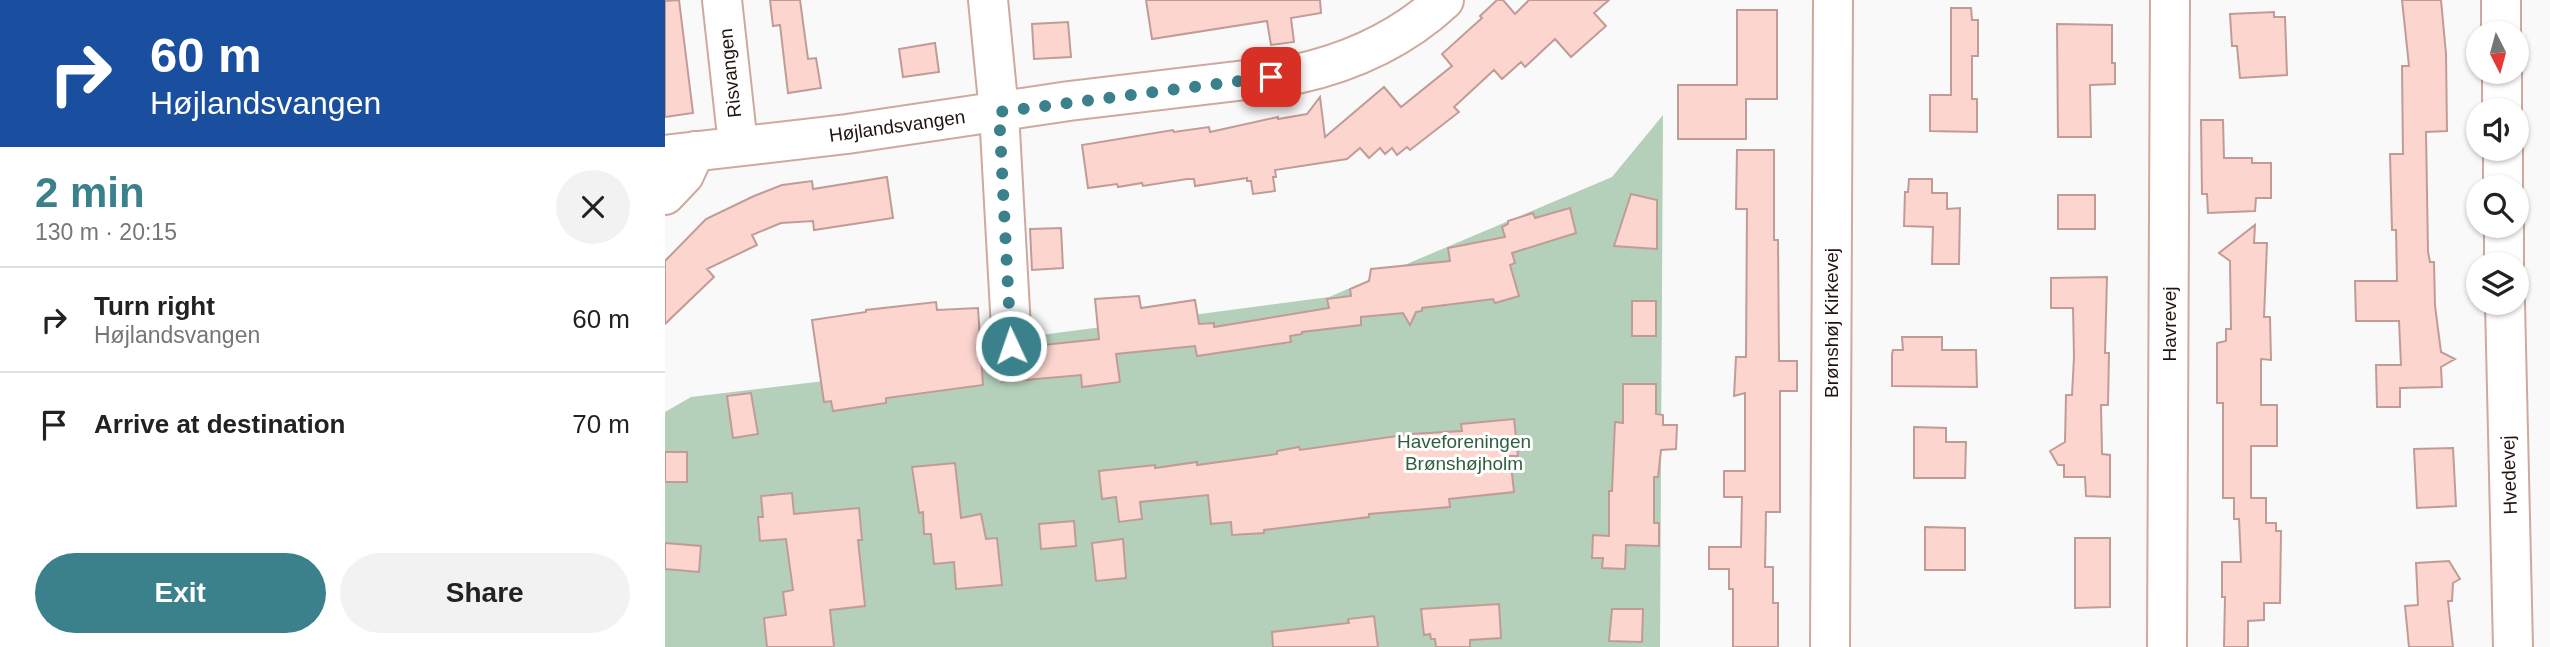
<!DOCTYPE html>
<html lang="en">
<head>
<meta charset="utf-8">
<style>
	body { margin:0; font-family:Arial,sans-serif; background:#f2f2f2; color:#222; height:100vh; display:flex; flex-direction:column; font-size:26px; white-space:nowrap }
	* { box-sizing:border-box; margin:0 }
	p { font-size:23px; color:#767676 }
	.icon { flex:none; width:38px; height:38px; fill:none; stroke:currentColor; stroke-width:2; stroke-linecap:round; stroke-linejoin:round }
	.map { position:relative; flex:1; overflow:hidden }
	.sheet { display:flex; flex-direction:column; background:#fff; width:665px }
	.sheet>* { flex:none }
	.hud { background:#1a4fa0; color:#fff; overflow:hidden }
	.needle { width:46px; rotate:174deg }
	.controls { position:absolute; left:1801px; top:21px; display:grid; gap:14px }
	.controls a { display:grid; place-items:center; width:63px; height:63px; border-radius:50%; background:#fff; box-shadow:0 2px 5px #0004; font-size:35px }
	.pin { position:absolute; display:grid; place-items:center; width:60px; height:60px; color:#fff; margin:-30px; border-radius:14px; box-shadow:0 4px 10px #0006 }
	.me { position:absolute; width:77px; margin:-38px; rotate:357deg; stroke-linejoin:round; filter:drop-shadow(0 0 5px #0008) }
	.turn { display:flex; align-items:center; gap:24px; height:147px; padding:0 35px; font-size:32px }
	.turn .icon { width:91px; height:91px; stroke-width:2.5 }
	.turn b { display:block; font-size:49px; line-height:60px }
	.round { display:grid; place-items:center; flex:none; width:74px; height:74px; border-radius:37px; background:#f2f2f2 }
	.headline { display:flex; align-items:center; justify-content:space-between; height:119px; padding:0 35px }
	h1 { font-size:42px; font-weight:800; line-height:52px; color:#3b818c }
	.primary-button { display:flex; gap:14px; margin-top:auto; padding:14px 35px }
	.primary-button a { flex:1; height:80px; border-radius:42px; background:#3b818c; color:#fff; font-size:28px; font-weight:800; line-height:80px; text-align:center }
	.primary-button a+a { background:#f2f2f2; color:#222 }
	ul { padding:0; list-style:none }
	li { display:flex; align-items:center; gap:21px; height:105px; padding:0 35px; border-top:2px solid #e0e0e0 }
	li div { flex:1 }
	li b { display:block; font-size:26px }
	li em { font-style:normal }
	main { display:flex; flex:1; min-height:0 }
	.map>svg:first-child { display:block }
	.green { fill:#b4cfba }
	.building { fill:#fcd5cf; stroke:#c19c97; stroke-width:2 }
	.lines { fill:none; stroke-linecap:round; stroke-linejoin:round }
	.minor-casing { stroke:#cdaa9d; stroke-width:42 }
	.minor { stroke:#fff; stroke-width:38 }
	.route { stroke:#3b818c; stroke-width:12; stroke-dasharray:0 21.6 }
	.labels { text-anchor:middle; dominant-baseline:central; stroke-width:6; stroke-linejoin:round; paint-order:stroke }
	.street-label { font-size:19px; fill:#211510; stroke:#fff }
	.park-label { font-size:19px; fill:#305e3e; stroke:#fff }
</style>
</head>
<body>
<main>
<section class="sheet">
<div class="hud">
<div class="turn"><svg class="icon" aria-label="right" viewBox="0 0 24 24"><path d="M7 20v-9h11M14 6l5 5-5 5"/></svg><div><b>60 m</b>Højlandsvangen</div></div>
</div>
<div class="headline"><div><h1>2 min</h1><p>130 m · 20:15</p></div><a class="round"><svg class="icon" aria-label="close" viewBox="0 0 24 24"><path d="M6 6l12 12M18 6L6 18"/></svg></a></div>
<ul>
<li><svg class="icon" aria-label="right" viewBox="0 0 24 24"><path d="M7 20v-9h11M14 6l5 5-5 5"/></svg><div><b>Turn right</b><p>Højlandsvangen</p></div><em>60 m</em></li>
<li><svg class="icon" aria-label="arrive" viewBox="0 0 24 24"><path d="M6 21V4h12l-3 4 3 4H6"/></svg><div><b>Arrive at destination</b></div><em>70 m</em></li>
</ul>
<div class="primary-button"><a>Exit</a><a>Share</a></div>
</section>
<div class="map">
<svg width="1885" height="647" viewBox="0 0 1885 647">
	<rect width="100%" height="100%" fill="#f9f9f9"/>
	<path class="green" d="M 998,115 L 995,647 L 0,647 L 0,412 L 26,397 L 349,358 L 361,337 L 664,297 L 947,177 Z"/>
	<path class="building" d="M 14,0 L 28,113 L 0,117 L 0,1 Z
		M 105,0 L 135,0 L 143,59 L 151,58 L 156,88 L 123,93 L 115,25 L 108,26 Z
		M 481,0 L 655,0 L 656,13 L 626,18 L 629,42 L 606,45 L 602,21 L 487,39 Z
		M 832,0 L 838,0 L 850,14 L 864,0 L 944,0 L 929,13 L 941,26 L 906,57 L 890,39 L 860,67 L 856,62 L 837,79 L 829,70 L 789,107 L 794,112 L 745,150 L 742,147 L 732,155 L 727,148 L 720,154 L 715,148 L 704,158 L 695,148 L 682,159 L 610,170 L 611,177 L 608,177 L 610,191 L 588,194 L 586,181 L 582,181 L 582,178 L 530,186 L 529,179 L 522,179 L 478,186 L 477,183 L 453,187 L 452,184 L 423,188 L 417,145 L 508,130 L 509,132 L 544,127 L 545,132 L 613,117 L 613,119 L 642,114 L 655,97 L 660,137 L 719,87 L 736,107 L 787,66 L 777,54 L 817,18 L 815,16 Z
		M 1737,0 L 1776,0 L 1781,54 L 1782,131 L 1761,132 L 1763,252 L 1765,262 L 1769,262 L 1770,306 L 1776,352 L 1790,359 L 1776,367 L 1777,387 L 1735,388 L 1735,407 L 1712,407 L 1711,365 L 1736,365 L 1734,321 L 1691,321 L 1690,281 L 1732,281 L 1731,230 L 1727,230 L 1725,154 L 1738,154 L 1737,66 L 1744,66 Z
		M 1286,8 L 1306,8 L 1307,20 L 1313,20 L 1313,56 L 1307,56 L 1307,99 L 1312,99 L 1312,132 L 1265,131 L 1265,95 L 1286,95 Z
		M 1072,10 L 1112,10 L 1112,99 L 1081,99 L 1081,139 L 1013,139 L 1013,85 L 1072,85 Z
		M 1609,12 L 1609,17 L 1620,17 L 1622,75 L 1575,78 L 1572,46 L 1567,46 L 1565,14 Z
		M 403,22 L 406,57 L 369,59 L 367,24 Z
		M 1392,24 L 1447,25 L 1447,63 L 1450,63 L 1450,84 L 1425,85 L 1426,137 L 1393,137 Z
		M 270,43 L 274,72 L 238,77 L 234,49 Z
		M 1536,120 L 1558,120 L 1559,158 L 1587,158 L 1587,163 L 1606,163 L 1606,198 L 1591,198 L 1590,211 L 1543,213 L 1542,194 L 1537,194 Z
		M 1072,150 L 1109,150 L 1109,240 L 1113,240 L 1114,361 L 1132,361 L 1132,391 L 1115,391 L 1115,512 L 1101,512 L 1100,567 L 1108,567 L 1108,603 L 1113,603 L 1113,647 L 1068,647 L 1068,589 L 1064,589 L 1064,569 L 1044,569 L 1044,547 L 1076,547 L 1077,497 L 1059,497 L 1059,471 L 1080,471 L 1080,393 L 1069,396 L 1071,357 L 1081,357 L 1082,209 L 1071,209 Z
		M 222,177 L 228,218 L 149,230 L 148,221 L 116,223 L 87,235 L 92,245 L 42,269 L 49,277 L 0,324 L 0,261 L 41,219 L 89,196 L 117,185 L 147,181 L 148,189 Z
		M 1244,179 L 1267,179 L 1267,193 L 1282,193 L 1282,209 L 1295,208 L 1294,264 L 1267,264 L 1268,227 L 1239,226 L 1240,192 L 1243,192 Z
		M 966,194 L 992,200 L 992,249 L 949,246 Z
		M 1393,195 L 1430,195 L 1430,229 L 1393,229 Z
		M 905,208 L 911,233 L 847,253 L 850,263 L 845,265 L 854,296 L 830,303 L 828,299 L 757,308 L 757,311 L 751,312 L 745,325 L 738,313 L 696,317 L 696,325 L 637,332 L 637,334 L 625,336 L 626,342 L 532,356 L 530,346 L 451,354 L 455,382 L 417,387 L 416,375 L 337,382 L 345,368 L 358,366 L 366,357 L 368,339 L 378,338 L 379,345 L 434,339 L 430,299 L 474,296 L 476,308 L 530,300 L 534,324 L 549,323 L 549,327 L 664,308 L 662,299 L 686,296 L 685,289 L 704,281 L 706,269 L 785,261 L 783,248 L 840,237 L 837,227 L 843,224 L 843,221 L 868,213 L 870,218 Z
		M 1590,225 L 1589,243 L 1602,243 L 1599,317 L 1605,317 L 1606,360 L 1596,359 L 1596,405 L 1612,405 L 1612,446 L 1586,446 L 1586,498 L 1601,498 L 1601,523 L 1611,523 L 1611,531 L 1616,531 L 1615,603 L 1599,603 L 1599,620 L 1583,621 L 1583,647 L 1559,647 L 1560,597 L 1557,597 L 1557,562 L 1576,562 L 1574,519 L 1569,519 L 1569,498 L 1558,498 L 1558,403 L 1552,403 L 1552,343 L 1561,341 L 1561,329 L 1566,329 L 1565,261 L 1554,253 Z
		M 396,228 L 398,268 L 367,270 L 365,229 Z
		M 1442,277 L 1440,353 L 1444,353 L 1443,405 L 1436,405 L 1437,454 L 1445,455 L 1445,497 L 1421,496 L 1420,477 L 1399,477 L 1399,465 L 1393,465 L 1385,451 L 1400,442 L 1401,395 L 1407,395 L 1409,357 L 1408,308 L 1386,308 L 1386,278 Z
		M 967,301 L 991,301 L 991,336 L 967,336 Z
		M 271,302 L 272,310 L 313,308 L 318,385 L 221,398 L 221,403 L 168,411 L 166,401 L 159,402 L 147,320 L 201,312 L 201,310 Z
		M 1237,337 L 1277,337 L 1277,350 L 1311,350 L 1312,387 L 1227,386 L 1227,354 L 1228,350 L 1238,350 Z
		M 958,384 L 991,384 L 991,414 L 998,415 L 998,425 L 1012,425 L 1011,449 L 996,450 L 993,477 L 989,477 L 989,523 L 994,523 L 994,546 L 961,545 L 960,569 L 937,568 L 938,558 L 927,558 L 928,535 L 944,536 L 944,491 L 947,491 L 950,422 L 958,423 Z
		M 86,393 L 93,434 L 68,438 L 62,396 Z
		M 849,419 L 853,456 L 845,456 L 849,492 L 784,499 L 785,507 L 704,514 L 704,517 L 599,530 L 599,533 L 567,535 L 566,522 L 546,524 L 543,495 L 475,502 L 477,519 L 454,522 L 451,497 L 437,499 L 434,471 L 490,465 L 490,468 L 532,462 L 532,465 L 612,454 L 612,451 L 634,447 L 635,450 L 746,434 L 797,431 L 796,424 Z
		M 1249,427 L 1281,428 L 1281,442 L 1301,442 L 1300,478 L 1249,478 Z
		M 1788,448 L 1791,506 L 1752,508 L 1749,449 Z
		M 0,452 L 22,452 L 22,482 L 0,482 Z
		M 290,463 L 296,518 L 316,514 L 321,539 L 332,538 L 337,585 L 291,589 L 289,562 L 269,564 L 266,534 L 259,534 L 258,512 L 254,513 L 247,467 Z
		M 127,493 L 129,514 L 194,508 L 197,540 L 193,540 L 200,606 L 165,610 L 169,647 L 102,647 L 99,618 L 121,615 L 118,592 L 128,590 L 121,539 L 95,541 L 93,517 L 98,517 L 96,496 Z
		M 409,521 L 411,546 L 376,549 L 374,524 Z
		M 1260,527 L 1300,528 L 1300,570 L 1260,570 Z
		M 1410,538 L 1445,538 L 1445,607 L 1410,608 Z
		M 458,539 L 461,578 L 431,581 L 427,543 Z
		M 0,543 L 36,546 L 34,572 L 0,569 Z
		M 1784,561 L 1795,579 L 1788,583 L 1787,601 L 1783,601 L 1788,647 L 1744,647 L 1740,606 L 1753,605 L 1751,563 Z
		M 834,604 L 836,638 L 805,640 L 805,647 L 771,647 L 770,639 L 766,639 L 765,634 L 759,635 L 756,609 Z
		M 947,609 L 978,609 L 977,642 L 944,641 Z
		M 709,616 L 713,647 L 608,647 L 607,632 L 684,623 L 683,619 Z"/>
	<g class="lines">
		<g class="minor-casing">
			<path id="minor" d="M 57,0 L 73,145
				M 323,0 L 334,112 L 347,347
				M 1836,0 L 1836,33
				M 1837,72 L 1837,110
				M 1838,149 L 1838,187
				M 0,155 L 182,134 L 404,101 L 632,74 C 686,62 738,38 779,0
				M 0,195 L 19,175 L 30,151
				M 1839,226 L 1839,264
				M 1840,303 L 1848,647
				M 1165,647 L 1168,0
				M 1502,647 L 1505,0"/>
		</g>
		<use href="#minor" class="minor"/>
	</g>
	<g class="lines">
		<path class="route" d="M 346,346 L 334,112 L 606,77"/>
	</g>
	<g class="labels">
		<g class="street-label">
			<text transform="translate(65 73) rotate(-96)">Risvangen</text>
			<text transform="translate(232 126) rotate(-8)">Højlandsvangen</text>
			<text transform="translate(1166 323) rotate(-90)">Brønshøj Kirkevej</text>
			<text transform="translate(1504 324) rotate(-90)">Havrevej</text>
			<text transform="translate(1844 475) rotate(-92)">Hvedevej</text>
		</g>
		<g class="park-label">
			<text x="799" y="441">Haveforeningen<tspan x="799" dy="22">Brønshøjholm</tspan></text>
		</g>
	</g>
</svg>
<div class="controls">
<a><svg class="needle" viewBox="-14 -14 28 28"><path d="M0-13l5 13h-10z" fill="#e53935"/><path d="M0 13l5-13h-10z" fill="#767676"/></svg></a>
<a><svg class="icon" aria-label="sound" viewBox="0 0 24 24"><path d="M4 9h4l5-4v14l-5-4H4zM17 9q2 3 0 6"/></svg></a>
<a><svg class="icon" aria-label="search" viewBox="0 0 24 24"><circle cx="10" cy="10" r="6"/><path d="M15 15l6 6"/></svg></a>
<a><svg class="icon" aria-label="layers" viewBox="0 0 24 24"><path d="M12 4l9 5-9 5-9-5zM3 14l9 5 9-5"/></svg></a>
</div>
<div class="pin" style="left:606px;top:77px;background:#d93025"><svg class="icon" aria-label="arrive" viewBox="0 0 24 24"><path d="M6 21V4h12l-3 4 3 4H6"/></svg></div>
<svg class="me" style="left:346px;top:346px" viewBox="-20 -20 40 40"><circle r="17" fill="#3b818c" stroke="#fff" stroke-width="3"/><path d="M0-11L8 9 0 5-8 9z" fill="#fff"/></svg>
</div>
</main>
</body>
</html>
